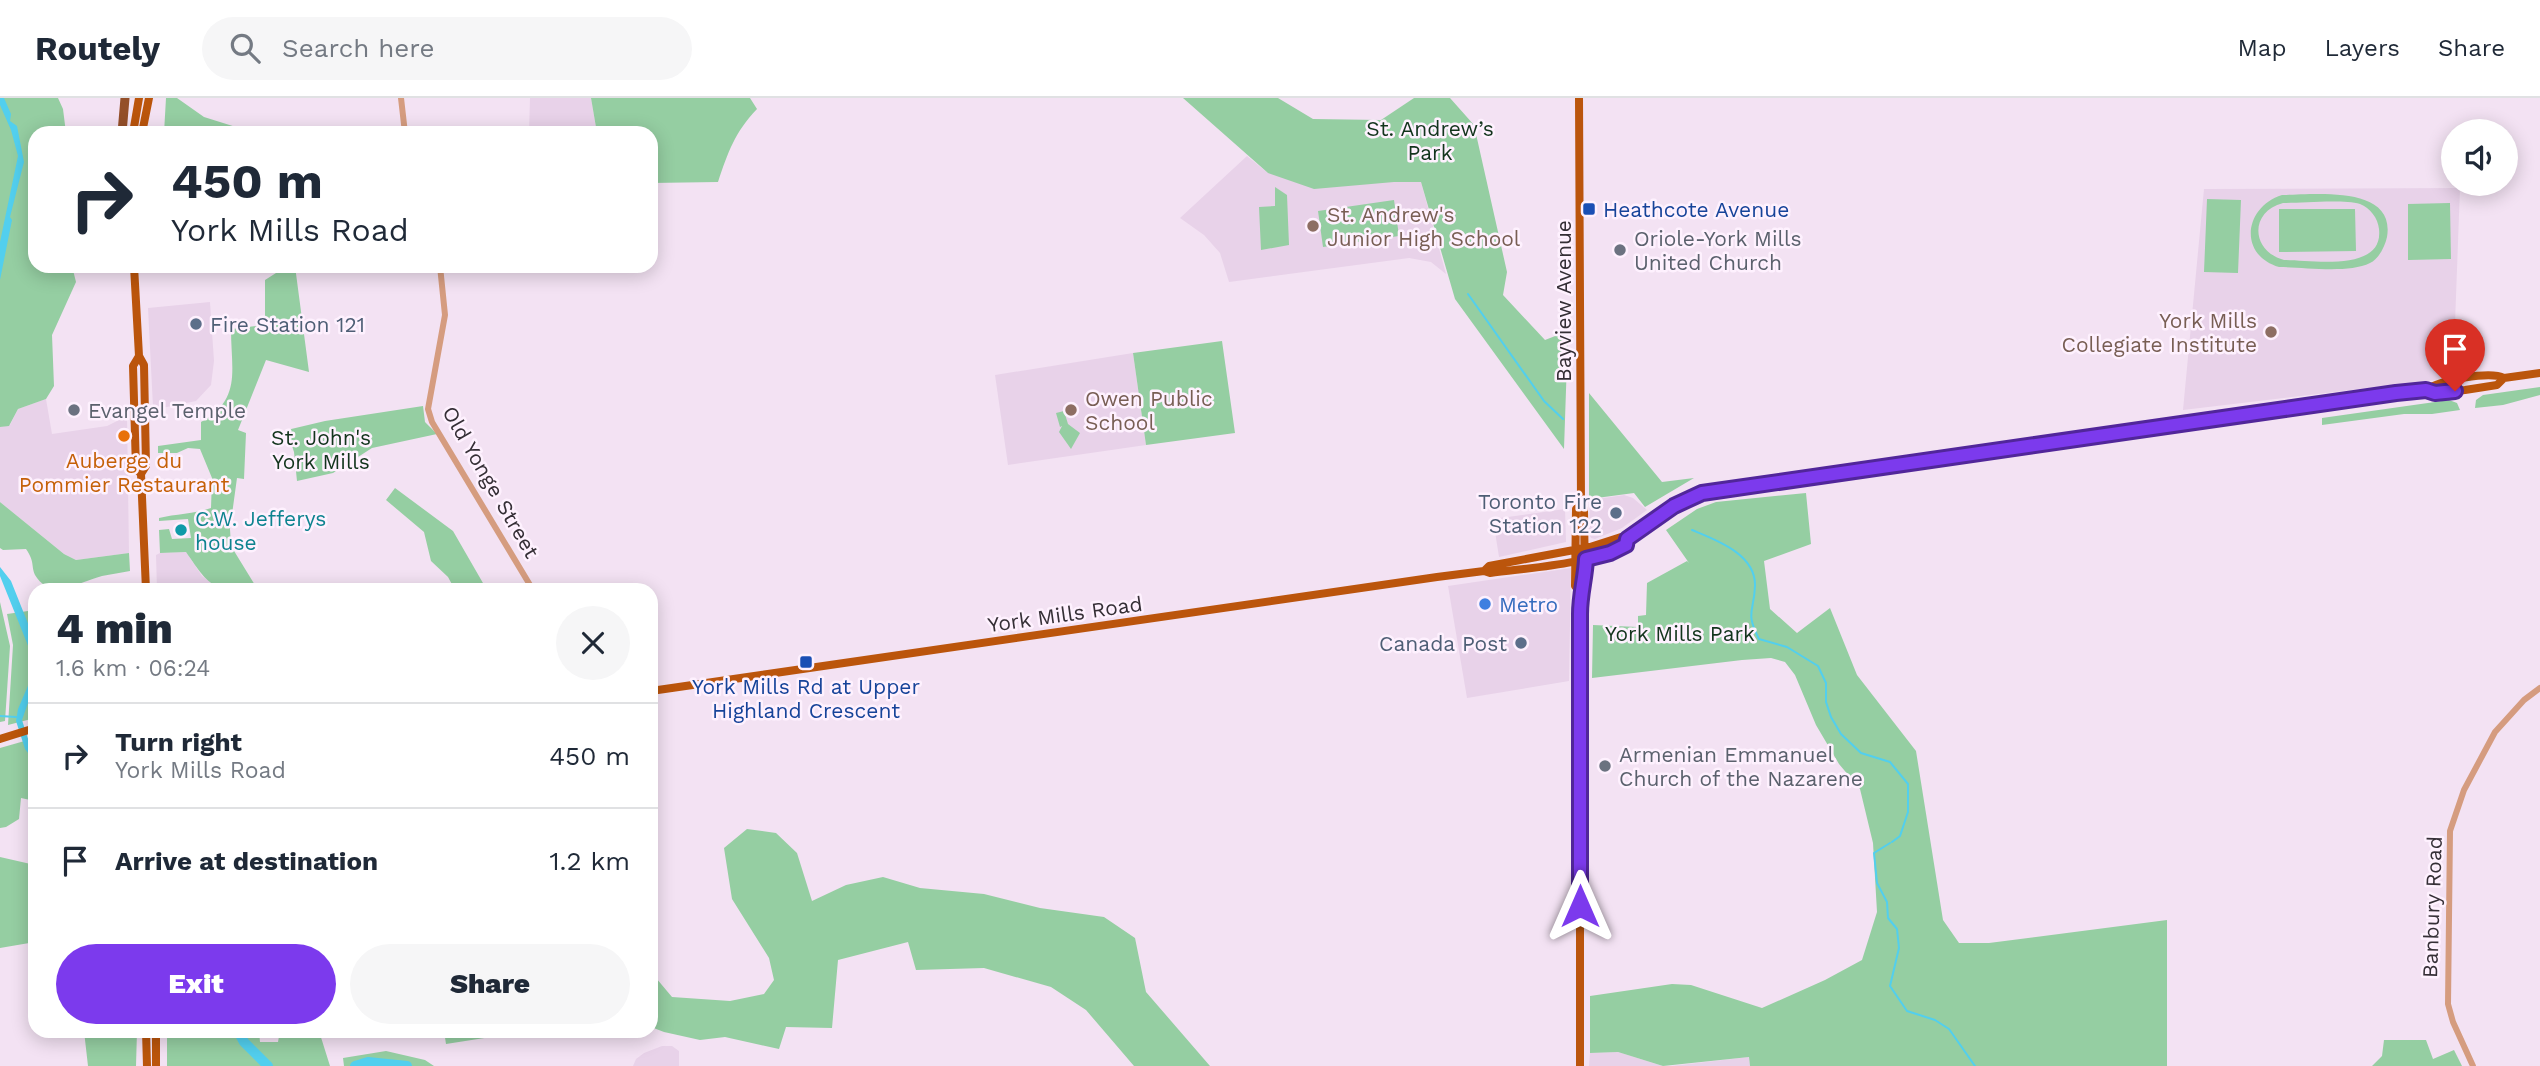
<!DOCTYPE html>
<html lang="en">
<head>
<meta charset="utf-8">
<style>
	body { margin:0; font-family:"Work Sans",sans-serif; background:#f6f6f7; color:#1f2937; height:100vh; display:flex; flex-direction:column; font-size:26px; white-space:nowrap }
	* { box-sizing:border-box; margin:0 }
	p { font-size:23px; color:#747a83 }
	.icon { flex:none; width:38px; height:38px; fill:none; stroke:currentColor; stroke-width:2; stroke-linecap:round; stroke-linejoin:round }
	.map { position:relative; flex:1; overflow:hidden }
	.panel { position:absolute; left:28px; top:485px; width:630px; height:455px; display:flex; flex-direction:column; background:#fff; border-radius:21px; box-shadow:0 4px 18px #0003 }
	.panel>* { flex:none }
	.top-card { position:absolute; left:28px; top:28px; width:630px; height:147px; border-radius:21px; box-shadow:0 4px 18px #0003; background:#fff; color:#1f2937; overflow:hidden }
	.tools { position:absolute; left:2441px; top:21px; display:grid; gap:14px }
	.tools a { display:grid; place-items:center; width:77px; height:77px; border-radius:50%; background:#fff; box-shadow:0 4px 18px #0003; font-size:35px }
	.pin { position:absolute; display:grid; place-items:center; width:60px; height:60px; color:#fff; margin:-72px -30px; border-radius:50% 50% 50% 0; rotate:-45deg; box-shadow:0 0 7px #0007 }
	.pin .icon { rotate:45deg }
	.me { position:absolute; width:77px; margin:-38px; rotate:0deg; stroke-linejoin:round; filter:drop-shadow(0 0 5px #0008) }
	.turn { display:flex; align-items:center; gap:24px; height:147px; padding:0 28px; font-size:32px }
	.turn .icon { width:91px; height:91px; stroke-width:2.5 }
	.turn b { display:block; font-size:49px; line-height:60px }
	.round { display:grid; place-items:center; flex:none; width:74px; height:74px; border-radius:37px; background:#f6f6f7 }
	.headline { display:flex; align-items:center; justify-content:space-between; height:119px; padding:0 28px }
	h1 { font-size:42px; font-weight:800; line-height:52px }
	.action { display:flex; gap:14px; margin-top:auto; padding:14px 28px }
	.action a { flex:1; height:80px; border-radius:42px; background:#7c3aed; color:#fff; font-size:28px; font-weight:800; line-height:80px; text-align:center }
	.action a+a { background:#f6f6f7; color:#1f2937 }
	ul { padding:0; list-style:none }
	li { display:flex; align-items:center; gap:21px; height:105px; padding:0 28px; border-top:2px solid #e0e1e3 }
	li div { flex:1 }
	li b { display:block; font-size:26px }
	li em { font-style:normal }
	header { display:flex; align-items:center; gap:42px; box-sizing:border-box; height:98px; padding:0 35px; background:#fff; border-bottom:2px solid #e0e1e3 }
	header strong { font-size:33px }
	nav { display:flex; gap:38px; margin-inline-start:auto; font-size:24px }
	.search { width:490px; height:63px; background:#f6f6f7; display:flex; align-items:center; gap:18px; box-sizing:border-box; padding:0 24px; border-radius:38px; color:#747a83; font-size:26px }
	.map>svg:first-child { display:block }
	.built { fill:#e8d2e9 }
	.green { fill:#95cea2; fill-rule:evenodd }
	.water { fill:#52cfee }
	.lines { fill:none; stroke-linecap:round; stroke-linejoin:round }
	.stream { stroke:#52cfee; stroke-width:2 }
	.river { stroke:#52cfee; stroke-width:10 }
	.minor { stroke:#d59c7f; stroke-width:6 }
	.major { stroke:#bb550c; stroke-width:8 }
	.highway { stroke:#944f29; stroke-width:9 }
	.route-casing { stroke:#51269a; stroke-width:18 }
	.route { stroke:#7c3aed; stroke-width:12 }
	.transit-dot { fill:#1a4fb4; stroke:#fef1fe; stroke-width:2.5 }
	.education-dot { fill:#8d6e63; stroke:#fef1fe; stroke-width:2.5 }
	.worship-dot { fill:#6b7280; stroke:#fef1fe; stroke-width:2.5 }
	.service-dot { fill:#5c6f8a; stroke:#fef1fe; stroke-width:2.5 }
	.food-dot { fill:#e8710a; stroke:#fef1fe; stroke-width:2.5 }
	.culture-dot { fill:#0f9aa8; stroke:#fef1fe; stroke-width:2.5 }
	.shop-dot { fill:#3f7fe0; stroke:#fef1fe; stroke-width:2.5 }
	.labels { text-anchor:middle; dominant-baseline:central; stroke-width:5; stroke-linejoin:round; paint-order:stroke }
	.park-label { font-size:21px; fill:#12341c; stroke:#fef1fe }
	.transit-label { font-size:21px; fill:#164399; stroke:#fef1fe; text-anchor:start }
	.education-label { font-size:21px; fill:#785e54; stroke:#fef1fe; text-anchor:start }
	.worship-label { font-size:21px; fill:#5b616d; stroke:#fef1fe; text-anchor:start }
	.street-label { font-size:21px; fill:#352f36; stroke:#fef1fe }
	.service-label { font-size:21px; fill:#4e5e75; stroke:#fef1fe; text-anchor:end }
	.food-label { font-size:21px; fill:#c56008; stroke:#fef1fe }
	.culture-label { font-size:21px; fill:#0d838f; stroke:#fef1fe; text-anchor:start }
	.shop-label { font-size:21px; fill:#366cbe; stroke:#fef1fe; text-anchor:start }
</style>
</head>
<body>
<header>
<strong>Routely</strong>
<div class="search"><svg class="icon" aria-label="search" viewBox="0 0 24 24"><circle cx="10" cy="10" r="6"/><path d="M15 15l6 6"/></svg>Search here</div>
<nav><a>Map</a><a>Layers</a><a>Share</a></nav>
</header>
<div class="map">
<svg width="2540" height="968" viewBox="0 0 2540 968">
	<rect width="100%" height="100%" fill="#f3e2f3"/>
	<path class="built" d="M 530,0 L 591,0 L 597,35 L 529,35 Z
		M 1247,58 L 1268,75 L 1421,84 L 1446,176 L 1431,164 L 1409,160 L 1229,184 L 1220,155 L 1204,137 L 1180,120 Z
		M 2460,90 L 2453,280 L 2183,312 L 2204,91 Z
		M 210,204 L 214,263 L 211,287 L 196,303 L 157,311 L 153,309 L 148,210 Z
		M 1133,255 L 1146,347 L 1008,367 L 995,277 Z
		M 46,301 L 52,336 L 107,328 L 127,318 L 129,455 L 76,462 L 64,456 L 0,404 L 0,329 L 10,327 L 18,311 Z
		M 1624,397 L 1633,400 L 1647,412 L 1622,430 L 1595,441 L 1591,440 L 1589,436 L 1590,402 Z
		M 1565,411 L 1566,444 L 1499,459 L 1493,421 Z
		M 186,454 L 202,478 L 221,492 L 157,492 L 156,457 L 160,455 Z
		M 1571,470 L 1569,583 L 1467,600 L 1448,488 Z
		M 662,948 L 672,948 L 679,953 L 679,968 L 633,968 L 636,961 L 644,955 Z
		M 1618,954 L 1663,968 L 1589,968 L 1590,955 Z
		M 1749,959 L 1750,968 L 1671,968 Z"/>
	<path class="green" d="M 0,0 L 58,0 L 63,11 L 66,35 L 35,35 L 35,168 L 72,168 L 76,184 L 52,237 L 54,288 L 46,301 L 18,311 L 9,328 L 0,329 Z
		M 166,0 L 177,0 L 204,19 L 255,35 L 164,35 Z
		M 591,0 L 750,0 L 757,11 C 735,34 728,54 718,84 L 651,85 L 651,35 L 597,35 Z
		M 1183,0 L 1278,0 L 1313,21 L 1381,22 L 1414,0 L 1450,0 L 1474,27 L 1507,174 L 1503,197 L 1545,242 L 1568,233 L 1564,351 L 1455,201 L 1421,84 L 1394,84 L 1314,91 L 1268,75 Z
		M 1275,89 L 1287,97 L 1289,147 L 1261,152 L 1259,109 L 1275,108 Z
		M 2282,97 C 2312,97 2396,86 2387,139 C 2385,148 2379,161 2370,165 C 2348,176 2303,169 2279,169 C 2238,157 2244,109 2282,97 ZM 2283,105 C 2302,105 2343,101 2360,106 C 2370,110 2378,120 2379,131 C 2384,175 2311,162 2284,162 C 2251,153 2249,114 2283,105 Z
		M 2207,101 L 2241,102 L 2238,175 L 2204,174 Z
		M 1394,102 L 1399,138 L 1323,149 L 1318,113 Z
		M 2450,105 L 2451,161 L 2408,162 L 2408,106 Z
		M 2279,111 L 2355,111 L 2356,153 L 2279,154 Z
		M 287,168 L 295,168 L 309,274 L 266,262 L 238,332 L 246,335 L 244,381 L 237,380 L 230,431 L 231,448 L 258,492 C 213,492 212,492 186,454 L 160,455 L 159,432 L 169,431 L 172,441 L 191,440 L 188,421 L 159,423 L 159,420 C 175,416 194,416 211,410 L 212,380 L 200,351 L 188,350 L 177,355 L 158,355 L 158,348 L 201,342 L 201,324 C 242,301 231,273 231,231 L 265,227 L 265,182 Z
		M 1222,243 L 1235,335 L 1146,347 L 1133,255 Z
		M 2540,289 L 2540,297 L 2503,307 L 2475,310 L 2476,302 L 2483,297 Z
		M 1589,295 L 1662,384 L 1694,380 L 1645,409 L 1634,395 L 1589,401 Z
		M 2449,302 L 2457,305 L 2460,312 L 2432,316 L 2404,316 L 2322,327 L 2322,320 Z
		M 423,308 L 425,324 L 437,336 L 372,350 L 333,375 L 297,383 L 294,354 L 287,332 L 325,323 Z
		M 1064,313 L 1068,326 L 1080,335 L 1071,351 L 1059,334 L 1062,328 L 1060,329 L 1056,315 Z
		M 395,390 L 453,433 L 487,492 L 455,492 L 448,479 L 431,463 L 424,434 L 386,402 Z
		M 1806,395 L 1811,446 L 1764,463 L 1770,511 L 1797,535 L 1830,510 L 1857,577 L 1916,653 L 1943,822 L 1959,845 L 1989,845 L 2167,822 L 2167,968 L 1750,968 L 1749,959 L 1663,968 L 1618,954 L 1590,955 L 1590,898 L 1672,886 L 1691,887 L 1762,910 L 1825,882 L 1862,862 L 1877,814 L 1873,745 L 1860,691 L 1839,666 L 1816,627 L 1795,577 L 1785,564 L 1771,560 L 1742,562 L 1592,580 L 1593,527 L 1638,529 L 1638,518 L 1646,517 L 1647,485 L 1687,463 L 1689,465 L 1666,432 L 1697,411 L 1716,404 Z
		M 0,404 L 64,456 L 76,462 L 129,455 L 130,473 C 121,475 111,476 102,478 C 82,483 50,503 35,477 C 31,468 35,464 26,451 L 3,452 L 0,450 Z
		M 0,504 L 10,548 L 5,623 L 0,624 Z
		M 35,512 L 35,620 L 8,627 L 13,547 L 7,516 Z
		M 35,640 L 35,703 L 21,700 L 19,721 L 6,729 L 0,730 L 0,650 Z
		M 747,731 L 776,735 L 797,755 L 812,803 L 846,787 L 883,779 L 920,790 L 984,796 L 1040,810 L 1104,819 L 1135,840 L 1146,894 L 1210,968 L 1134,968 L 1086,912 L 1051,889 L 984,870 L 916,872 L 908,844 L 838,862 L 832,930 L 786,929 L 779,951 L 725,939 L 700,942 L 664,934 L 651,929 L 651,874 L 672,899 L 730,903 L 764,896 L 774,882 L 769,860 L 732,801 L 724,750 Z
		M 0,759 L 35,767 L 35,844 L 0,850 Z
		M 84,933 L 137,933 L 136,968 L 88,968 Z
		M 167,933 L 259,933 L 260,944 L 278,944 L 280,933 L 319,933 L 330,968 L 167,968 Z
		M 444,933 L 509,933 L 510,936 L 446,946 Z
		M 2384,942 L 2426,942 L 2433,961 L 2454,952 L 2462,968 L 2372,968 L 2382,958 Z
		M 386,953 L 425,962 L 434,968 L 344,968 L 343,960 Z"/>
	<path class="water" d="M 0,0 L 4,0 L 11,16 L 10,23 L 17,28 L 24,64 L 10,119 L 12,122 L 0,182 L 0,144 L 18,58 L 11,32 L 0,7 Z
		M 0,469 L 11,483 L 35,543 L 35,585 L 22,622 L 29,644 L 35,656 L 35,664 L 25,651 L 16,623 L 18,611 L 30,583 L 33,560 L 0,478 Z"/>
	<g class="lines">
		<path class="stream" d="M 1468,196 L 1544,303 L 1563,321
			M 1692,432 C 1716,442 1756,456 1755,488 C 1754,514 1745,514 1759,541 L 1787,549 L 1818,568 L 1826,585 L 1826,604 L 1831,619 L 1841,636 L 1861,655 L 1890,664 L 1908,686 L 1908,714 L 1900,738 L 1892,744
			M 0,618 L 16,619
			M 1890,745 L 1874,755 L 1877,785 L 1887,804 L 1888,820 L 1897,831 L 1899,850 L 1890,888 L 1907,913 L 1935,922 L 1949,931 L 1975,968"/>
		<path class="river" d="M 238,933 L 244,944 L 268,968
			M 355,968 L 368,964 L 407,968"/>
		<path class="minor" d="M 401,0 L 405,35
			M 440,168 L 445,217 L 428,311 L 432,324 L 533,492
			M 2473,968 L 2453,924 L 2448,906 L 2450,733 L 2464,692 L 2495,634 L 2524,602 L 2540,590"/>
		<path class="major" d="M 1579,0 L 1581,406 L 1584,411 L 1585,488 L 1580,494 L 1580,968
			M 133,35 L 139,0
			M 142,35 L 149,0
			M 134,168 L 139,258 L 144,267 L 146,368 L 141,376 L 146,492
			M 139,258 L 133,268 L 136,371 L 141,376
			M 2426,292 C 2439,282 2490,273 2504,280
			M 1484,473 L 1489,468 L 1590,449 L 1621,439 L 1627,441
			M 1580,494 L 1575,488 L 1576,411 L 1581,406
			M 651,593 L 1437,479 L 1484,473 L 1490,475 C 1535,469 1585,467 1626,447 L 1627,441 L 1674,408 L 1702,395 L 2396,295 L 2426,292 L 2435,295 L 2465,292 L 2497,287 L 2504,280 L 2540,275
			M 0,641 L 35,630
			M 146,933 L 147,968
			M 156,933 L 156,968"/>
		<path class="highway" d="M 122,35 L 125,0"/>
	</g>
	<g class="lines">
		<g class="route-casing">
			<path id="route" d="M 1580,808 L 1580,516 C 1580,496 1585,481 1586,461 L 1610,455 L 1626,447 L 1627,441 L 1674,408 L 1702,395 L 2396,295 L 2426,292 L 2435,295 L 2455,293"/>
		</g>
		<use href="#route" class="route"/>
	</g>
	<g class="transit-dot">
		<rect x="1582" y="104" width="14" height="14" rx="3.5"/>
		<rect x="799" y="557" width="14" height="14" rx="3.5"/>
	</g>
	<g class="education-dot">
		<circle cx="1313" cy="128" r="7"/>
		<circle cx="2271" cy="234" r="7"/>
		<circle cx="1071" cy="312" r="7"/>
	</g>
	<g class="worship-dot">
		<circle cx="1620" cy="152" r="7"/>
		<circle cx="74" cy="312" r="7"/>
		<circle cx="1605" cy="668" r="7"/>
	</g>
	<g class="service-dot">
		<circle cx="196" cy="226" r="7"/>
		<circle cx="1616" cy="415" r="7"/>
		<circle cx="1521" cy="545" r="7"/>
	</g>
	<circle class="food-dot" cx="124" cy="338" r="7"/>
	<circle class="culture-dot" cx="181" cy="432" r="7"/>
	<circle class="shop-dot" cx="1485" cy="506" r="7"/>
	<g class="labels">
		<g class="park-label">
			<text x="1430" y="30">St. Andrew’s<tspan x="1430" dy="24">Park</tspan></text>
			<text x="321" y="339">St. John's<tspan x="321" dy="24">York Mills</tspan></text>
			<text x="1680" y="535">York Mills Park</text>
		</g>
		<g class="transit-label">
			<text x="1603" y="111">Heathcote Avenue</text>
			<text x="806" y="588" text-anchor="middle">York Mills Rd at Upper<tspan x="806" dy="24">Highland Crescent</tspan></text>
		</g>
		<g class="education-label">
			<text x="1327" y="116">St. Andrew's<tspan x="1327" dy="24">Junior High School</tspan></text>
			<text x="2257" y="222" text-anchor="end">York Mills<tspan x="2257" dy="24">Collegiate Institute</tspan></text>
			<text x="1085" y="300">Owen Public<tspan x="1085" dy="24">School</tspan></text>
		</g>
		<g class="worship-label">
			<text x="1634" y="140">Oriole-York Mills<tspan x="1634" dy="24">United Church</tspan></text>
			<text x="88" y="312">Evangel Temple</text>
			<text x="1619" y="656">Armenian Emmanuel<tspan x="1619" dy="24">Church of the Nazarene</tspan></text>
		</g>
		<g class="street-label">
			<text transform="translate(1563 203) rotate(-90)">Bayview Avenue</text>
			<text transform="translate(491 384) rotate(60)">Old Yonge Street</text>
			<text transform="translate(1065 516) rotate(-8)">York Mills Road</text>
			<text transform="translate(2432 809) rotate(-88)">Banbury Road</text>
		</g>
		<g class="service-label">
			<text x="210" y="226" text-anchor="start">Fire Station 121</text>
			<text x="1602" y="403">Toronto Fire<tspan x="1602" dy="24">Station 122</tspan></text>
			<text x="1507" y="545">Canada Post</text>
		</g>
		<g class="food-label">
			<text x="124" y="362">Auberge du<tspan x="124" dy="24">Pommier Restaurant</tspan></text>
		</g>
		<g class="culture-label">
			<text x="195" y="420">C.W. Jefferys<tspan x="195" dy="24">house</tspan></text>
		</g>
		<g class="shop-label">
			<text x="1499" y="506">Metro</text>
		</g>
	</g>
</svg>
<div class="tools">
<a><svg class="icon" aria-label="sound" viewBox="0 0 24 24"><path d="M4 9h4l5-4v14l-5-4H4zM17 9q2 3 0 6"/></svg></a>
</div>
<div class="pin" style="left:2455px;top:293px;background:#d93025"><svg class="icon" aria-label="arrive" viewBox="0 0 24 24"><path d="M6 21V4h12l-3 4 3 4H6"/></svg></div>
<svg class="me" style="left:1580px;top:808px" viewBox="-20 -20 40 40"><path d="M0-17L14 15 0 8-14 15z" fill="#7c3aed" stroke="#fff" stroke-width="4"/></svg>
<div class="top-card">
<div class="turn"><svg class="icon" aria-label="right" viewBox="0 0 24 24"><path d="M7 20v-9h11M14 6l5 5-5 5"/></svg><div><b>450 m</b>York Mills Road</div></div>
</div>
<section class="panel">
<div class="headline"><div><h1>4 min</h1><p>1.6 km · 06:24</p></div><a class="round"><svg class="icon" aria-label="close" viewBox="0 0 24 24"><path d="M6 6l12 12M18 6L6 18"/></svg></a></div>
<ul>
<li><svg class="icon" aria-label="right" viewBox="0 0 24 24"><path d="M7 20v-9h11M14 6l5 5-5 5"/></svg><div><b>Turn right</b><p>York Mills Road</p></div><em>450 m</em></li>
<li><svg class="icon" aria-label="arrive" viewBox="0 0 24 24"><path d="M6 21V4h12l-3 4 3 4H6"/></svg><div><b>Arrive at destination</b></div><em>1.2 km</em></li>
</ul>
<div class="action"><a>Exit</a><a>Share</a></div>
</section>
</div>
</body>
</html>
